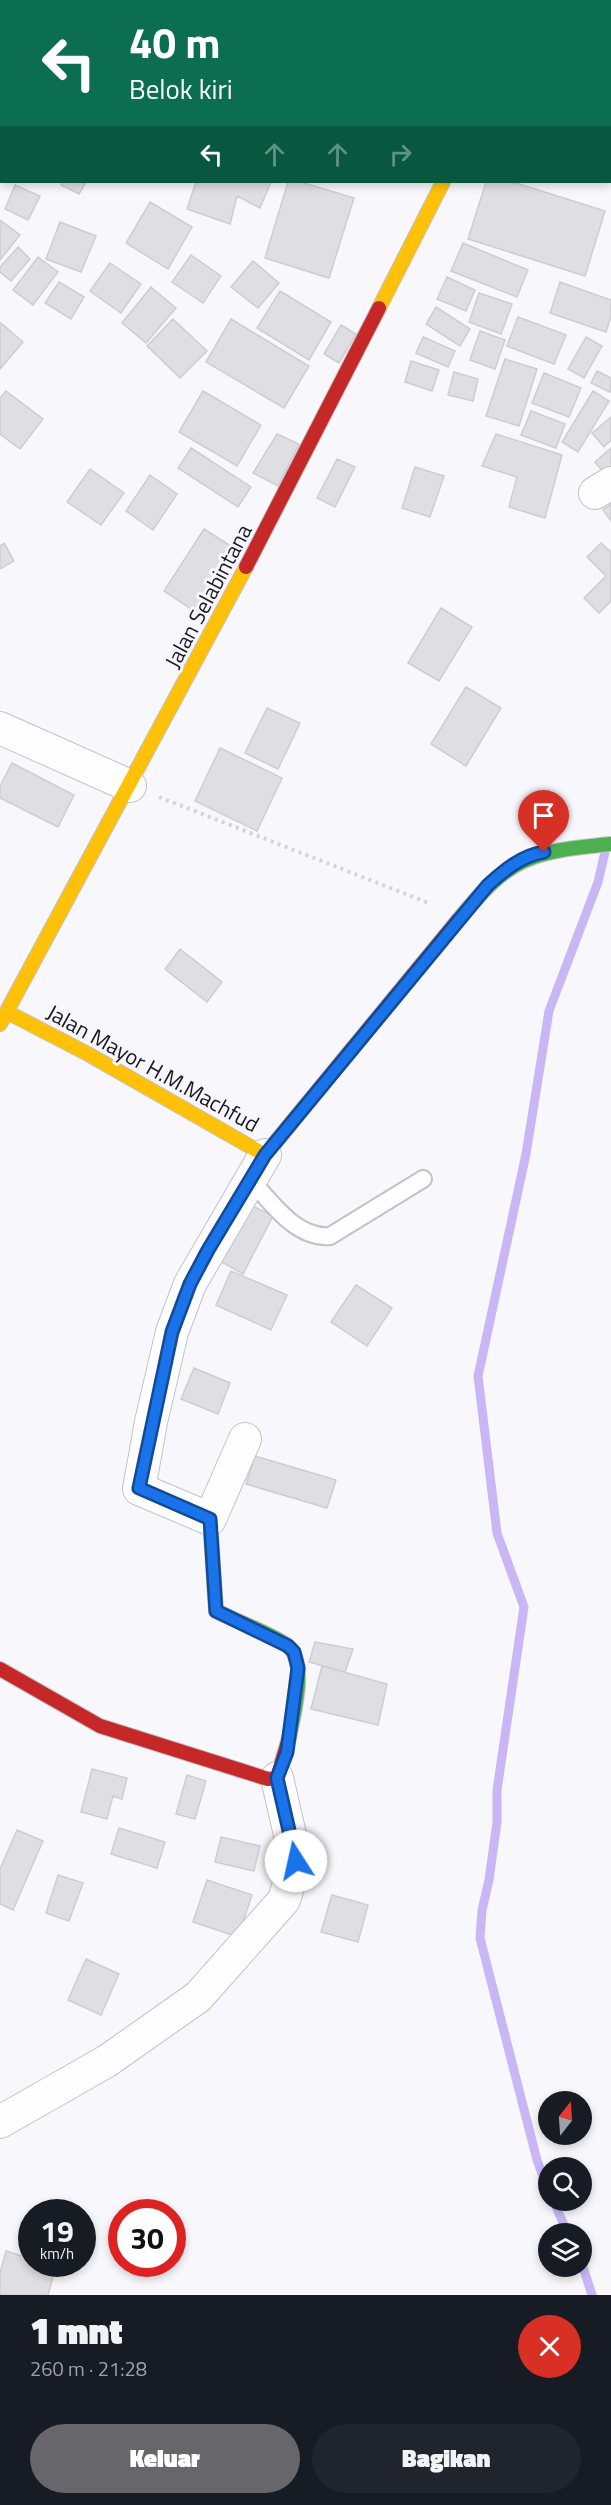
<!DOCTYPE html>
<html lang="id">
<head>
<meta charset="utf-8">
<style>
	body { margin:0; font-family:"Titillium Web",sans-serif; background:#20242c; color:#f1f3f6; height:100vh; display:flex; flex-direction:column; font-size:22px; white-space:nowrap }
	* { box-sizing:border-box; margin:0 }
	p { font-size:20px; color:#9ea1a6 }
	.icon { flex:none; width:33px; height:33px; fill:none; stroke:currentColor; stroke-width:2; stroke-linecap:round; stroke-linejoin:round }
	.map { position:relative; height:2295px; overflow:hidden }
	.drawer { display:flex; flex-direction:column; background:#171b24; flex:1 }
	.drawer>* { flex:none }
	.guide { position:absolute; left:0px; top:0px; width:612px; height:183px; box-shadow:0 3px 9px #0003; background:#0b6e4f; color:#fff; overflow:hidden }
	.needle { width:39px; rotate:17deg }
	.tools { position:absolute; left:538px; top:2091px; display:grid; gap:12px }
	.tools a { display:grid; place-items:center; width:54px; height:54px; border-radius:50%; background:#171b24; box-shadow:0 3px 9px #0003; font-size:30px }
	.speed { position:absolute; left:18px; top:2199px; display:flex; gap:12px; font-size:30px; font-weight:700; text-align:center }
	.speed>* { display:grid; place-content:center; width:78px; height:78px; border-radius:50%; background:#171b24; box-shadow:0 3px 9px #0003; line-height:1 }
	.speed small { font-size:15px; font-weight:400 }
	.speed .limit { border:9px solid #d22; background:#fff; color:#111 }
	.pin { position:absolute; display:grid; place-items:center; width:51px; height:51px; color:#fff; margin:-62px -26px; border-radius:50% 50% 50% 0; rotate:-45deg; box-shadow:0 0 6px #0007 }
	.pin .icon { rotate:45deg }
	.me { position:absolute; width:66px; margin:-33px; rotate:350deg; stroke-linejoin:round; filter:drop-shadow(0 0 4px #0008) }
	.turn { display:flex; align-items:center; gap:21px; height:126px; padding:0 30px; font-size:27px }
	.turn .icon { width:78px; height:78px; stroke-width:2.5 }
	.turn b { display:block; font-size:42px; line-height:51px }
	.lanes { display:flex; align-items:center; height:57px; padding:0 30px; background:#0003; justify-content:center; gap:30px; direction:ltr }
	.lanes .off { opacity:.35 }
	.round { display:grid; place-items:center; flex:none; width:63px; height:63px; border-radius:32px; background:#20242c }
	.headline { display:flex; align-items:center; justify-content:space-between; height:102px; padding:0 30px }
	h1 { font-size:36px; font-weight:800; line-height:45px }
	.action { display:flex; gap:12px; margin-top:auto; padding:12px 30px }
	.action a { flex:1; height:69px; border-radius:36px; background:#67666b; color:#fff; font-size:24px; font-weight:800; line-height:69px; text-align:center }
	.action a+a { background:#20242c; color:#f1f3f6 }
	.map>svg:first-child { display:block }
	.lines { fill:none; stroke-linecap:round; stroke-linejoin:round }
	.stream { stroke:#c8b7f4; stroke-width:9 }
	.building { fill:#dfdee3; stroke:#cecdd2; stroke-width:1.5 }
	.lane-casing { stroke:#c3c2c7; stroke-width:20 }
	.street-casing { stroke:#c3c2c7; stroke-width:34 }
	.fast-casing { stroke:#c3c2c7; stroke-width:16 }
	.slow-casing { stroke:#c3c2c7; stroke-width:16 }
	.jam-casing { stroke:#c3c2c7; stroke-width:16 }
	.path { stroke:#d5d5d7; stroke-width:4; stroke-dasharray:3 4.5; stroke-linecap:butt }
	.lane { stroke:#fefeff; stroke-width:16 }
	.street { stroke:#fefeff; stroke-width:32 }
	.fast { stroke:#4caf50; stroke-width:14 }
	.slow { stroke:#ffc107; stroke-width:14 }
	.jam { stroke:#c62828; stroke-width:14 }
	.route-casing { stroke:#114b97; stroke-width:15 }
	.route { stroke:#1a73e8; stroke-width:10 }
	.labels { text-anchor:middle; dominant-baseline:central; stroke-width:6; stroke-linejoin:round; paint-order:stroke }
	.street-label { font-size:22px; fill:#19181d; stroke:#f7f5fe }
</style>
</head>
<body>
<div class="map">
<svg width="611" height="2295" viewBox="0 0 611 2295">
	<rect width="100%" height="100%" fill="#f8f7fc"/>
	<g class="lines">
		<path class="stream" d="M 549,2193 L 537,2160 L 480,1938 L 482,1910 L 489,1880 L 497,1822 L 497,1790 L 524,1607 L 497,1533 L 478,1376 L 526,1154 L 549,1011 L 598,882 L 605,852
			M 553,2200 L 568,2234
			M 582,2264 L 592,2295"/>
	</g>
	<path class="building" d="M 0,0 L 39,0 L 2,2 L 2,26 Z
		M 195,0 L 232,0 L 234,2 L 196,2 Z
		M 262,0 L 300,0 L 299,2 Z
		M 309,0 L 342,0 L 308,2 Z
		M 448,0 L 481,0 L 480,2 Z
		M 0,31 L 2,31 L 2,69 L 0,68 Z
		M 0,73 L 2,73 L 2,98 L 0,98 Z
		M 0,145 L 2,145 L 2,176 L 0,176 Z
		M 63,182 L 86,182 L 79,194 L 61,185 Z
		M 196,182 L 271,182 L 260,208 L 237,196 L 230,224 L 187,209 Z
		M 288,182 L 301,182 L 354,198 L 329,278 L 265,258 Z
		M 486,182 L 513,182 L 605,211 L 585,276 L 468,239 Z
		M 15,185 L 40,196 L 28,220 L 5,209 Z
		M 150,202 L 192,227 L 168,269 L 126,243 Z
		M 0,220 L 20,235 L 0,260 Z
		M 60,222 L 96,236 L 81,272 L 46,259 Z
		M 463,243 L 528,270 L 517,297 L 451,271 Z
		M 18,247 L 30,259 L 11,281 L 0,272 L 0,267 Z
		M 191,255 L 221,276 L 203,303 L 172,282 Z
		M 38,257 L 58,272 L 33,305 L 13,290 Z
		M 253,261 L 279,283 L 258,308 L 231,287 Z
		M 110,263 L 141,284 L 121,313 L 90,291 Z
		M 447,277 L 475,290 L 466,311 L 437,299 Z
		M 59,282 L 84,297 L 71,319 L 45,303 Z
		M 560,282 L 611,300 L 611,316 L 606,332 L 550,313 Z
		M 151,287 L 176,308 L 146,343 L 122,323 Z
		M 280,291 L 331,322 L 309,360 L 257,328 Z
		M 479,293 L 512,304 L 501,334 L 469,322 Z
		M 436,307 L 470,329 L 460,346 L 426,324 Z
		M 518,317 L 566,335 L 554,364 L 507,346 Z
		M 173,319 L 207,351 L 180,378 L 147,346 Z
		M 231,319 L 309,366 L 284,408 L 206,362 Z
		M 1,323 L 23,342 L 0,369 L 0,324 Z
		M 341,325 L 356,334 L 339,363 L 324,354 Z
		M 480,331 L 505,340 L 495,369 L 470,360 Z
		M 423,337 L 455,351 L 448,367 L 416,353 Z
		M 586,337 L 602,346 L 584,378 L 568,369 Z
		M 505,359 L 537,369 L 519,426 L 486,416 Z
		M 411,361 L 439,370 L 432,391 L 405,382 Z
		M 597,371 L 611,378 L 610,392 L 591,383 Z
		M 454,372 L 478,379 L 473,401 L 448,395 Z
		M 544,373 L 581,388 L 569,417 L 532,403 Z
		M 6,391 L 43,419 L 20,449 L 0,434 L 0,398 Z
		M 203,391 L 261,425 L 237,466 L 179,432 Z
		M 593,391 L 609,401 L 578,452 L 562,442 Z
		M 531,411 L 565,424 L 556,448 L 521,435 Z
		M 611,417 L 611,440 L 604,447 L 592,433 Z
		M 277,434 L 299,444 L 278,486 L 253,473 Z
		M 496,434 L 562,455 L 545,518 L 509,507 L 517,477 L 482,466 Z
		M 191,448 L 251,487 L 238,507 L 178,468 Z
		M 611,448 L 611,481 L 595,462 Z
		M 337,459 L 355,467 L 335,507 L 317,498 Z
		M 415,467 L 444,476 L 430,517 L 402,508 Z
		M 90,469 L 124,493 L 101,525 L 67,502 Z
		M 150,475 L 177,494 L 153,530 L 126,511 Z
		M 611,504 L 611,521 L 603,510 Z
		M 204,529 L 234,548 L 194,611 L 164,591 Z
		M 4,543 L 14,561 L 0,569 L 0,546 Z
		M 601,543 L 611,552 L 611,601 L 599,613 L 584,598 L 606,576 L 587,557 Z
		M 441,608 L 472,627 L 439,681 L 408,663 Z
		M 466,687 L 501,708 L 466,766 L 431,744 Z
		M 267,708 L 300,723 L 278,769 L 245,753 Z
		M 220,748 L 282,778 L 257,831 L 195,801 Z
		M 12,763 L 74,795 L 58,827 L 0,798 L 0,786 Z
		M 180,949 L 222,982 L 207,1002 L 165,969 Z
		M 247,1203 L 273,1216 L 243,1274 L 218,1260 Z
		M 231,1271 L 287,1295 L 271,1330 L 216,1305 Z
		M 356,1285 L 392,1308 L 367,1346 L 331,1322 Z
		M 194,1368 L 230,1383 L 218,1414 L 181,1399 Z
		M 255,1456 L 336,1480 L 327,1508 L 246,1484 Z
		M 315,1642 L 353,1649 L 345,1672 L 309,1662 Z
		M 322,1666 L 387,1684 L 378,1725 L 311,1709 Z
		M 92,1769 L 127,1778 L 122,1799 L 113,1796 L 107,1819 L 81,1812 Z
		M 187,1775 L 206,1781 L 195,1819 L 176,1814 Z
		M 119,1828 L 165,1842 L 157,1868 L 111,1854 Z
		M 17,1830 L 43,1841 L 13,1910 L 0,1904 L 0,1869 Z
		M 221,1837 L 260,1846 L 254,1871 L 215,1862 Z
		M 58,1875 L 83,1883 L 69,1921 L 46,1913 Z
		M 207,1880 L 252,1895 L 238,1937 L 193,1922 Z
		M 332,1895 L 368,1905 L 358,1942 L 321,1932 Z
		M 86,1959 L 119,1974 L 101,2015 L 68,2000 Z
		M 6,2251 L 32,2259 L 32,2264 L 56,2266 L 48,2295 L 0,2295 L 0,2273 Z"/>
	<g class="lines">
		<g class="lane-casing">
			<path id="lane" d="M 250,1179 C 271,1202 296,1239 330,1236 L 423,1179"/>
		</g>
		<g class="street-casing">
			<path id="street" d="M 123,0 L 126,2
				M 595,493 L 611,483
				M 0,728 L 130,786
				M 245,1439 L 210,1519 L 139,1489 L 151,1422 L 172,1332 L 190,1284 L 265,1155
				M 0,2122 L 107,2061 L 198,1997 L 284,1900 L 296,1861 L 277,1778"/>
		</g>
		<g class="fast-casing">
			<path id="fast" d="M 542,2 L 543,0
				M 458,920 C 511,856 530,852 611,844
				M 210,1519 L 216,1611 C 236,1621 272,1634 288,1646 C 308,1662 293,1717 289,1738"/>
		</g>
		<g class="slow-casing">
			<path id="slow" d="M 379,308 L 443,182
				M 7,1012 L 88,1054 L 265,1155 L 287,1128
				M 0,1024 L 246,567"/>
		</g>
		<g class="jam-casing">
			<path id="jam" d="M 246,567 L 379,308
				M 287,1128 L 458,920
				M 0,1669 L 100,1726 L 268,1779 L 277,1778 L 289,1738"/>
		</g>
		<path class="path" d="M 159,797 L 431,904"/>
		<use href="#lane" class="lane"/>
		<use href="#street" class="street"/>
		<use href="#fast" class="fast"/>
		<use href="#slow" class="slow"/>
		<use href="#jam" class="jam"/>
	</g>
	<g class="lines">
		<g class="route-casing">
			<path id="route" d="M 296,1861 L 277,1778 L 287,1752 L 298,1668 L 294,1652 L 288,1646 L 216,1611 L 210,1519 L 139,1488 L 172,1332 L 190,1284 L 208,1250 L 265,1155 L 488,885 C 505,870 521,856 544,852"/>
		</g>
		<use href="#route" class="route"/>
	</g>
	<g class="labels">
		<g class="street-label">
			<text transform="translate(208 596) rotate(-62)">Jalan Selabintana</text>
			<text transform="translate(153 1068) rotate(29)">Jalan Mayor H.M.Machfud</text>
		</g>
	</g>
</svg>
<div class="tools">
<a><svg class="needle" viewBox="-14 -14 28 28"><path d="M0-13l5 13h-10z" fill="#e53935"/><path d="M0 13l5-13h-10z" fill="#9ea1a6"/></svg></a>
<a><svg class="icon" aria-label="search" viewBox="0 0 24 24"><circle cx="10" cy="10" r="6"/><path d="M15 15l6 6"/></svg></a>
<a><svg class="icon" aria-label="layers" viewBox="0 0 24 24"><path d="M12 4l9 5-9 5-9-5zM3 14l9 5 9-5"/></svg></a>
</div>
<div class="speed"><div>19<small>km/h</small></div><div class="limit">30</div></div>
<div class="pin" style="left:544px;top:852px;background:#d93025"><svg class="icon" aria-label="arrive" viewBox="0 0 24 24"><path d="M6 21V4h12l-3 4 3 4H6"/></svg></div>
<svg class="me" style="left:296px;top:1861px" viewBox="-20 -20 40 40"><circle r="19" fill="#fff"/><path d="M0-13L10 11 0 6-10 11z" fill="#1a73e8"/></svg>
<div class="guide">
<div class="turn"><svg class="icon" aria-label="left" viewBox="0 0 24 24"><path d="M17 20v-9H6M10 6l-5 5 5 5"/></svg><div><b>40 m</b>Belok kiri</div></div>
<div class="lanes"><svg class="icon" aria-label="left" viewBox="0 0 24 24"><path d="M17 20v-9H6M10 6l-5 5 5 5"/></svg><svg class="icon off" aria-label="ahead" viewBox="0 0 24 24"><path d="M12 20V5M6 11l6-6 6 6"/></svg><svg class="icon off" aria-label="ahead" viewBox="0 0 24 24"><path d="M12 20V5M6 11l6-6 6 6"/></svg><svg class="icon off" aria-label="right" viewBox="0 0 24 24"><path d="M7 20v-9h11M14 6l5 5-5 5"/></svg></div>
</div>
</div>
<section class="drawer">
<div class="headline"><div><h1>1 mnt</h1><p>260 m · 21:28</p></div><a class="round" style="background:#d93025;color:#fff"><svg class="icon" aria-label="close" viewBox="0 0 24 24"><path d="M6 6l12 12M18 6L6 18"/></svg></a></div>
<div class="action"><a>Keluar</a><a>Bagikan</a></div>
</section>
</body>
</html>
